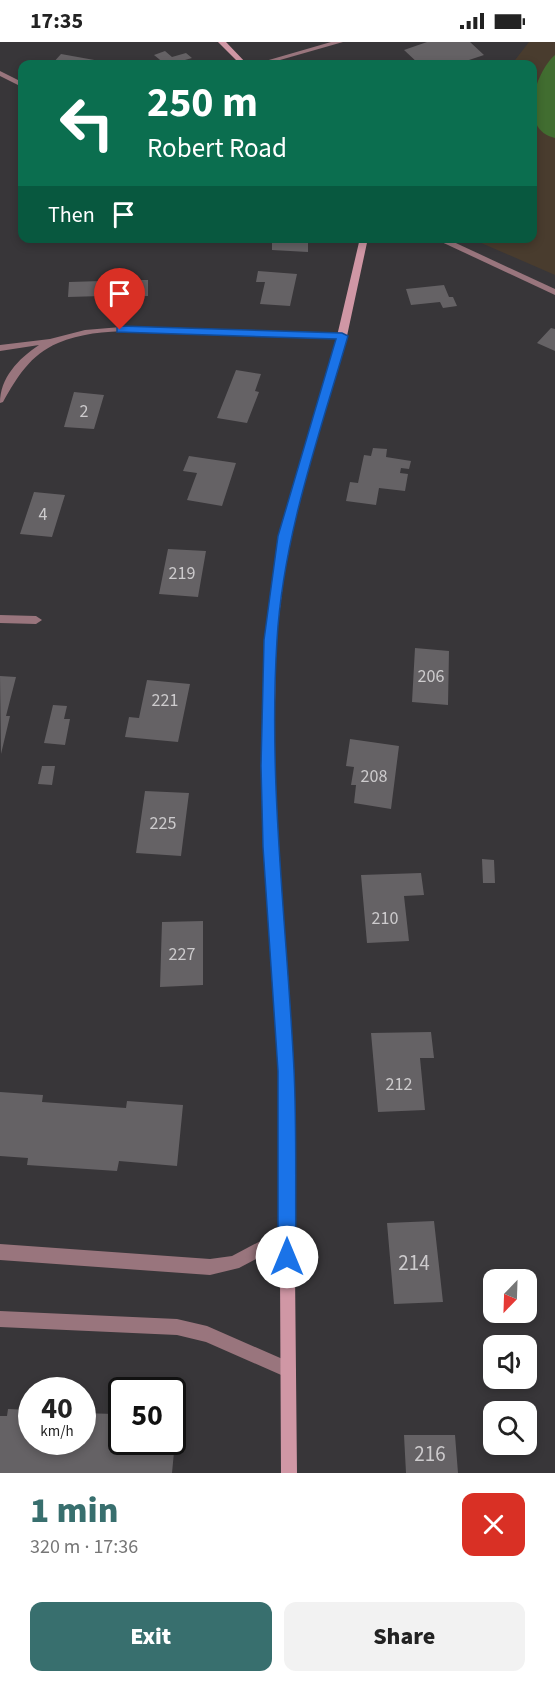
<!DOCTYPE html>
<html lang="en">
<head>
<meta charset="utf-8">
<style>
	body { margin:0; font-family:"Source Sans 3",sans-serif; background:#f2f2f2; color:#222; height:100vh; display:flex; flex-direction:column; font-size:22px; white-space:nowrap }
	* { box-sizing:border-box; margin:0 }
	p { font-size:20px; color:#767676 }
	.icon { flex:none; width:33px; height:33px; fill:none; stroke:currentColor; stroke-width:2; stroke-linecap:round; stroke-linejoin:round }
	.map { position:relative; height:1431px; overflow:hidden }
	.drawer { display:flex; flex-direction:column; background:#fff; flex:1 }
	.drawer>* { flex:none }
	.hud { position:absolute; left:18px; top:18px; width:519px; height:183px; border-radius:12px; box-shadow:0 3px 9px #0003; background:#0b6e4f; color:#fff; overflow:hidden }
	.needle { width:39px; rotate:203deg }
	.controls { position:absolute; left:483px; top:1227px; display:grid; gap:12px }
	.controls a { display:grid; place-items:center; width:54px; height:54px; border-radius:12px; background:#fff; box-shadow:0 3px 9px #0003; font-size:30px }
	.speed { position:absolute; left:18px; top:1335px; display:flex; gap:12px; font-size:30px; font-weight:700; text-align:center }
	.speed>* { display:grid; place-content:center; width:78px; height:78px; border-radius:50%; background:#fff; box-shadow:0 3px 9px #0003; line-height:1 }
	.speed small { font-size:15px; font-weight:400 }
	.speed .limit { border:3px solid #111; border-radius:9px; background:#fff; color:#111 }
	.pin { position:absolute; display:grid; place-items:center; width:51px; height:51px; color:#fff; margin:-62px -26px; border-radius:50% 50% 50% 0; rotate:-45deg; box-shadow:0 0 6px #0007 }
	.pin .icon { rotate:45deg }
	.me { position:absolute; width:66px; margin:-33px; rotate:0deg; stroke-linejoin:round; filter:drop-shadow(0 0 4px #0008) }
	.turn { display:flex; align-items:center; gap:21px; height:126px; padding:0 30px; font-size:27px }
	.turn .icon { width:78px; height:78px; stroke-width:2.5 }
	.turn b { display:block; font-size:42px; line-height:51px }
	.then { display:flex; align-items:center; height:57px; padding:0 30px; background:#0003; gap:12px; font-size:22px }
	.round { display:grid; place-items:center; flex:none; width:63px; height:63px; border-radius:12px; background:#f2f2f2 }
	.head { display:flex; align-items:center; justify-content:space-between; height:102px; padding:0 30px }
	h1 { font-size:36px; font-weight:800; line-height:45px; color:#386f6e }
	.action { display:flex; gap:12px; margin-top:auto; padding:12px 30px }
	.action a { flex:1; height:69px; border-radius:12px; background:#386f6e; color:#fff; font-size:24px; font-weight:800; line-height:69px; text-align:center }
	.action a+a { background:#f2f2f2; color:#222 }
	.status { display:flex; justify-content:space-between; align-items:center; height:42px; padding:0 30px; background:#fff; direction:ltr }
	.status svg { height:16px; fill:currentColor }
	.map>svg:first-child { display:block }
	.education { fill:#493c2e }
	.green { fill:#416d30 }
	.building { fill:#656265 }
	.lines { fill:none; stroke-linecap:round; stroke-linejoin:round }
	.service { fill:#99757d; fill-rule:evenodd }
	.minor { fill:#99757d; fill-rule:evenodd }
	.tertiary { fill:#99757d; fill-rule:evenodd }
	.secondary { fill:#d097a5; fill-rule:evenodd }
	.route { fill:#1a73e8; stroke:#114b97; stroke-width:1.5 }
	.labels { text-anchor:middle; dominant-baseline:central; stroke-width:6; stroke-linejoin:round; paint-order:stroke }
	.number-label { font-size:18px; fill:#cdcbcd }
	.near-number-label { font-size:21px; fill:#cdcbcd }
</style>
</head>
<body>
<div class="status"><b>17:35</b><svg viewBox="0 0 49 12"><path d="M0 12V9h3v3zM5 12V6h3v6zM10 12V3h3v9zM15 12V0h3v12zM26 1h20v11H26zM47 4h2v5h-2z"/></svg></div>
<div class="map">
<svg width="555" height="1431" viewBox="0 0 555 1431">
	<rect width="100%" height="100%" fill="#383639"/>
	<path class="education" d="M 529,0 L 555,0 L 555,233 L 472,197 L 532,196 L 532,22 L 512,22 Z"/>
	<path class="green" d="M 555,13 L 555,96 C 518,88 534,31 555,13 Z"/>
	<path class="building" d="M 427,0 L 470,0 L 484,13 L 457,22 L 419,22 L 404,8 Z
		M 165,9 L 172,15 L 186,11 L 192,16 L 185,18 L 189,22 L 165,22 L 154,13 Z
		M 61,12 L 100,19 L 98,22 L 52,22 Z
		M 282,196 L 308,196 L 308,210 L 272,208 L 272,200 L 282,200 Z
		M 258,229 L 297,232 L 290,264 L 260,262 L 265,240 L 256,240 Z
		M 117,238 L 148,238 L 148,254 L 116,255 L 116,251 L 102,251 L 102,254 L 68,255 L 69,240 L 102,239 L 102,242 L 117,242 Z
		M 444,243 L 449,255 L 453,255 L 457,264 L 443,266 L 440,260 L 411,263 L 406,247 Z
		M 551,286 L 555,287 L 555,309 L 537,301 Z
		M 236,328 L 261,332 L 255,349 L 259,350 L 247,381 L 217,376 Z
		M 74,350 L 104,353 L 94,387 L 64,385 Z
		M 373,406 L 387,407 L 386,415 L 411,419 L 409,427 L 401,426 L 400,431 L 408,432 L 405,449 L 379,446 L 376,463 L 346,459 L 350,440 L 358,441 L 364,413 L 371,414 Z
		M 189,414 L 236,421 L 222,464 L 187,458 L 197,431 L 183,429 Z
		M 34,450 L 65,453 L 52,495 L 20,492 Z
		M 168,507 L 206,509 L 198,555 L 159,552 Z
		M 415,606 L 449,609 L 448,663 L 412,660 Z
		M 0,634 L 16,635 L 6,674 L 10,674 L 1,712 Z
		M 147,638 L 190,642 L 178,700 L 125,695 L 129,675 L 139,676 Z
		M 53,663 L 67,664 L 64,677 L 70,677 L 65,703 L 44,701 Z
		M 350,697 L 399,704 L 391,767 L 354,761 L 356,743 L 351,743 L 354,725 L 346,724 Z
		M 42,724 L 55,724 L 52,743 L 38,742 Z
		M 145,749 L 189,751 L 181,814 L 136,811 Z
		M 482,817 L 494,818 L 495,841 L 483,841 Z
		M 421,831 L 424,853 L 404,854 L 409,899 L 367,901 L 361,833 Z
		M 203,879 L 203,943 L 160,945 L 162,880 Z
		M 431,990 L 434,1016 L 420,1016 L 425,1068 L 378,1070 L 371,991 Z
		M 0,1050 L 43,1053 L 42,1060 L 126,1066 L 127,1059 L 183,1063 L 177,1124 L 119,1119 L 117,1129 L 27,1123 L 28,1116 L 0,1114 Z
		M 434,1179 L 443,1260 L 394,1262 L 387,1181 Z
		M 8,1367 L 32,1368 L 32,1400 L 82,1400 L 82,1371 L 114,1372 L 112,1386 L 122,1386 L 122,1400 L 172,1400 L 172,1389 L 176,1389 L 172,1431 L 0,1431 L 0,1374 L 7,1374 Z
		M 404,1393 L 455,1393 L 458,1431 L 406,1431 Z"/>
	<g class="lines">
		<path class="service" d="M 0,573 L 36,574 L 42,578 L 36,582 L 0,581 Z"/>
		<path class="minor" d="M 331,0 L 343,0 L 266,22 L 255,22 Z
			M 0,29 L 22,40 L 22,45 L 0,34 Z
			M 121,285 L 342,291 L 347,294 L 342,297 C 294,296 247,294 199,292 C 154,291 101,283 58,301 C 30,313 17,335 3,360 L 0,361 C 0,336 18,317 39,303 L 0,309 L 0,303 L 50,297 L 85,288 Z
			M 287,1185 L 292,1188 L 295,1193 L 292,1198 L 239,1226 L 210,1233 L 0,1218 L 0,1202 L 210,1217 L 232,1214 Z
			M 0,1269 L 177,1277 L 207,1284 L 294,1322 L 296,1328 L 294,1334 L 288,1336 L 206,1300 L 177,1293 L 0,1285 Z"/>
		<path class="tertiary" d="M 433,196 L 445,196 L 555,247 L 555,253 Z"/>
		<path class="secondary" d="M 218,0 L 226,0 L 247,22 L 240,22 Z
			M 360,196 L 368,196 L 347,294 L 289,494 L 276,598 L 274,724 L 276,805 L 293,1029 L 297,1431 L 281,1431 L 279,1029 L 264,805 L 262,724 L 264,598 L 279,494 L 337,294 Z"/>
	</g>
	<path class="route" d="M 120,284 L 342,291 L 348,294 C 319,394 283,494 277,598 C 268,742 287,885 294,1028 C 297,1090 295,1153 296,1215 L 293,1221 L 287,1224 L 281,1221 L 278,1215 L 278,1029 L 263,805 L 261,724 L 264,598 L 278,494 L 336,297 L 117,290 L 117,285 Z"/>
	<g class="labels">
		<g class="number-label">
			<text x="84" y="369">2</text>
			<text x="43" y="472">4</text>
			<text x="182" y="531">219</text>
			<text x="431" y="634">206</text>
			<text x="165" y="658">221</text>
			<text x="374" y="734">208</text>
			<text x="163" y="781">225</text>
			<text x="385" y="876">210</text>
			<text x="182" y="912">227</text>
			<text x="399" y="1042">212</text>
		</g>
		<g class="near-number-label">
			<text x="414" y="1221">214</text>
			<text x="430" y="1412">216</text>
		</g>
	</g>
</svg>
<div class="controls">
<a><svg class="needle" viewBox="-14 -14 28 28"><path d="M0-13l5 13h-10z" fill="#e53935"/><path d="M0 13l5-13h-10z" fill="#767676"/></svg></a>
<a><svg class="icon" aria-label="sound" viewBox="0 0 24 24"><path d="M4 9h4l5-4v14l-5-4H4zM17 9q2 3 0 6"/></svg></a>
<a><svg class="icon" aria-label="search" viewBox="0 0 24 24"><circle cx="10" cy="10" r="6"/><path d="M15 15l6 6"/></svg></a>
</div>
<div class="speed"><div>40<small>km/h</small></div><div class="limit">50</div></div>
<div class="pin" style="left:120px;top:288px;background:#d93025"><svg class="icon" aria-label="arrive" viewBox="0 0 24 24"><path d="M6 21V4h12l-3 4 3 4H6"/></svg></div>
<svg class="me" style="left:287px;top:1215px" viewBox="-20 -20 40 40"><circle r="19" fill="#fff"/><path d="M0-13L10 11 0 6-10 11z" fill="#1a73e8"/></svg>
<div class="hud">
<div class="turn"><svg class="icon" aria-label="left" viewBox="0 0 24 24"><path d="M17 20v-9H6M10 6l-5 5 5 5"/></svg><div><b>250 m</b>Robert Road</div></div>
<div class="then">Then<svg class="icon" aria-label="arrive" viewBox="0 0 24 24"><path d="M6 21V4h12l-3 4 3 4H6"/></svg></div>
</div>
</div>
<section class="drawer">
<div class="head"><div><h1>1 min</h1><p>320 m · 17:36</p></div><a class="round" style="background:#d93025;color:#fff"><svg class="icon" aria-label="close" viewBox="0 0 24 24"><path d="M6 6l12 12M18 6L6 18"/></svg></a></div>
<div class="action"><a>Exit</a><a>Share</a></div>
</section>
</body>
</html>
